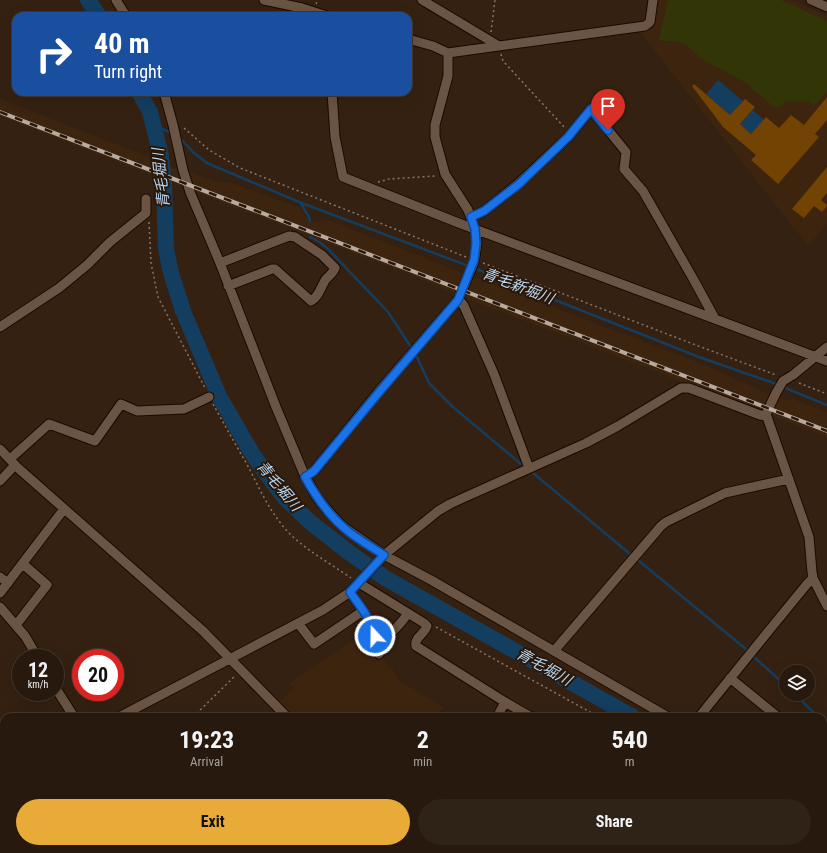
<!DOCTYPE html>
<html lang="en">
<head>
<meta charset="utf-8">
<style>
	body { margin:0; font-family:"Roboto Condensed","Noto Sans JP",sans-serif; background:#2f2216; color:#f1f3f6; height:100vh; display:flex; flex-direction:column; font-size:15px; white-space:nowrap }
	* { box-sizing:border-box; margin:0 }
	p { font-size:13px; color:#a4a09d }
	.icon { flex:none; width:22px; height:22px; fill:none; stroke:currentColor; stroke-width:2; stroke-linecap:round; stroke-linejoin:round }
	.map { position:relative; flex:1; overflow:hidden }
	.details { position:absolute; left:0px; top:713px; width:827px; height:140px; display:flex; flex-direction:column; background:#27190d; border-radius:12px 12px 0 0; box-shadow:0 4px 16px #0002,0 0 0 1px #43382e }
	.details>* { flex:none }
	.guide { position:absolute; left:12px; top:12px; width:400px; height:84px; border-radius:12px; box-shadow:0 4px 16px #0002,0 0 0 1px #43382e; background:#1a4fa0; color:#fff; overflow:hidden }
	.fabs { position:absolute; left:779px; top:665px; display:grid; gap:8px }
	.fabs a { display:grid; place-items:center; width:36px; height:36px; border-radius:50%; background:#27190d; box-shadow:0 4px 16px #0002,0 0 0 1px #43382e; font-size:20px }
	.speed { position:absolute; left:12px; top:649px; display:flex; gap:8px; font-size:20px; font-weight:700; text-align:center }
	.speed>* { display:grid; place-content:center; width:52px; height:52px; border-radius:50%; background:#27190d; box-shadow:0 4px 16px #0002,0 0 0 1px #43382e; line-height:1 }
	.speed small { font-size:10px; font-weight:400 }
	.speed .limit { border:6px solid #d22; background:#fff; color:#111 }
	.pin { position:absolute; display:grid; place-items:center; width:34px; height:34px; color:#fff; margin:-41px -17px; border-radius:50% 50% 50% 0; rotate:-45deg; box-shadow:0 0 4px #0007 }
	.pin .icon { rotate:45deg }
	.me { position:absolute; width:44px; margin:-22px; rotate:339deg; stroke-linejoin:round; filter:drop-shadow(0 0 3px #0008) }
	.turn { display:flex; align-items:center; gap:14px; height:84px; padding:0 16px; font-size:18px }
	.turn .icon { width:52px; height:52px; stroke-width:2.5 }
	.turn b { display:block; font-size:28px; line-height:34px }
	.eta { display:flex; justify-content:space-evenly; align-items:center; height:68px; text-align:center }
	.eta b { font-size:24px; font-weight:700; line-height:28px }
	.primary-button { display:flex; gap:8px; margin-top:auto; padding:8px 16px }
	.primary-button a { flex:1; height:46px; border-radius:24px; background:#e9ab38; color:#111; font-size:16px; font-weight:700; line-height:46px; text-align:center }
	.primary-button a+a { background:#2f2216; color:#f1f3f6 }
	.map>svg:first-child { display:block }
	.built { fill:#3d240f }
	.green { fill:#323607 }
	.water { fill:#133e60 }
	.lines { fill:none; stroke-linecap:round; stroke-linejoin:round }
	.stream { stroke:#133e60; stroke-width:2.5 }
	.river { stroke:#133e60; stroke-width:16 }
	.building { fill:#724303 }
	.minor-casing { stroke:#1b0a00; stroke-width:11 }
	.path { stroke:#867668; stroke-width:1.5; stroke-dasharray:2 3; stroke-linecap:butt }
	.minor { stroke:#6a5443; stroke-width:9 }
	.rail-casing { stroke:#b8aa9e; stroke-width:4 }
	.rail { stroke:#2a1708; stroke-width:2.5; stroke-dasharray:8; stroke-linecap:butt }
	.route-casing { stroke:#114b97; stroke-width:10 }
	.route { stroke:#1a73e8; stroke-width:7 }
	.labels { text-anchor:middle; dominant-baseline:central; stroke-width:4; stroke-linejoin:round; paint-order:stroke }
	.water-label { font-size:15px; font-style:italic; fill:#b8d6f1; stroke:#2a1708 }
</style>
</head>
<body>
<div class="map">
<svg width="827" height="853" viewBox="0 0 827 853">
	<rect width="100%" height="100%" fill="#342111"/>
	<path class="built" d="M 657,0 L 792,0 L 827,16 L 827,224 L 808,246 L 640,32 L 653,29 Z
		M 0,99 L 152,158 L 153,160 L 156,177 L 0,116 Z
		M 168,165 L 173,168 L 178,167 L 185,188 L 172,183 Z
		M 189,172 L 219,182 L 232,183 L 298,207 L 307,218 L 314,221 L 329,220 L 466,274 L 457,295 L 406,273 L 196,192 Z
		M 470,276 L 485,281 L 705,365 L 771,395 L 763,412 L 759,411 L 688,383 L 679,381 L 578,341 L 464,298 L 462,296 Z
		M 776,397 L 788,400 L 793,399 L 827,412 L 827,437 L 770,415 Z
		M 370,628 L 382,655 L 386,663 L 392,667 L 397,679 L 443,707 L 436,717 L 430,712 L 425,717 L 294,717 L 279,701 L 294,689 L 289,684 Z"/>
	<path class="green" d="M 668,0 L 781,0 L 827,21 L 827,92 L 814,105 L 809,102 L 786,101 C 782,106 781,108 774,107 L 746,83 L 702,59 L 684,43 L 659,40 Z"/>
	<path class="water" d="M 718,80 L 743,101 L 730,115 L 706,94 Z
		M 753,110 L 764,120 L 751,134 L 740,124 Z"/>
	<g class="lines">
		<path class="stream" d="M 152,125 L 172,133
			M 178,136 L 194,153 L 207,163 L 299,202 L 479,270 L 699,357 L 771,382 L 827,405
			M 300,202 L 309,217 L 310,221
			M 310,237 L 321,243 L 329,250 L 388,312 L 411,347
			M 416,355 L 429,383 L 453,407 L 521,464
			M 533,473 L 630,554
			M 638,560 L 747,650
			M 753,656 L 786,686
			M 795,694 L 818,717
			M 823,722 L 827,726"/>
		<path class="river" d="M 88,0 L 99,16
			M 139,92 L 150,112 L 161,156 L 164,184 L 166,249 L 171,273 L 183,311 L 219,396 L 239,431 L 253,455 L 275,485 L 285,498 L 310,522 L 347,551 L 385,578 L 633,717
			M 823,844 L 827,848"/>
	</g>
	<path class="building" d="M 694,84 L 730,115 L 745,99 L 755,107 L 740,124 L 751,134 L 766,117 L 779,128 L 791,115 L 804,125 L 827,97 L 827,120 L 815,134 L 819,137 L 778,184 L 751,160 L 756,155 L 723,127 L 692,86 Z
		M 827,167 L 827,193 L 821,200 L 827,205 L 827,206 L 822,212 L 814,206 L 804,218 L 792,209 Z"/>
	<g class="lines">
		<g class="minor-casing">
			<path id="minor" d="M 116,0 L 126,16
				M 264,0 L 302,8 L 327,16
				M 422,0 L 499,46
				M 811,0 L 827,7
				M 408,39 L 433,46 L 448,53 L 645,26 L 650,22 L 653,0
				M 164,92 L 173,125 L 183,170 L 190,192 L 220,263 L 276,407 L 304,474 L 316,496 L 323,505 L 342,526 L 384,555 L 431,580 L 668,717
				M 332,92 L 335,137 L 343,177 L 456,222 L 827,361
				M 471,217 L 484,211 L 519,183 L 568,137 L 591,109 L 626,152 L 624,169 L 643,191 L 695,282 L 715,319
				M 220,263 L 289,236 L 295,237 L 322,255 L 335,268 C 333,273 330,275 326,279 C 321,286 319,297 311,301 L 275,269 L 272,269 L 228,286
				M 458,300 L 461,302 L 464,306 L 494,374 L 529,468
				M 0,327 L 59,288 L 87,265 L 110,242 L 146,213 L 146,199
				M 827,347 L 793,375 L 783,381 L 776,393 L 766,414 L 809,537 L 812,572 L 813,578 L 827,606
				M 0,449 L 18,468 L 203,631 L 287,717
				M 10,459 L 49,424 L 95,441 L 121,404 L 137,411 L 184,409 L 209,397
				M 305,477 L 314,471 L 379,391 L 458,300 L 474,262 L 477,243 L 475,229 L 468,210 L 445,174 L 435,137 L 435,125 L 448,76 L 448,53
				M 0,481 L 15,465
				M 0,577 L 8,583
				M 359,583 L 424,623 L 427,626 C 425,634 414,637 416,646 L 505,702 L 531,717
				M 350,592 L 363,611 L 373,627 L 379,654
				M 0,593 L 64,509
				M 0,607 L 25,636 L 38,658
				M 298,623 L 314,644 L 363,611
				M 16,625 L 47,585 L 23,564
				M 377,644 C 387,638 402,623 408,613
				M 554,651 L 661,526 L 666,522 L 725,493 L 789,479
				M 730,678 L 778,717
				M 55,687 L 74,717
				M 119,717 L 323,610 L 350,592 L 384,555 L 438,511 L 450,504 L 463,498 L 586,443 L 618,426 L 681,388 L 689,388 L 760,415 L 766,416
				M 497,717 L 505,702
				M 699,717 L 771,628 L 807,584 L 813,578
				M 0,776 L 4,774
				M 823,791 L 827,787
				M 823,819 L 827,823
				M 164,849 L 167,853
				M 417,849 L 421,853
				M 581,849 L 585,853
				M 669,849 L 671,853
				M 751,849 L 753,853
				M 482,853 L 485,849"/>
		</g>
		<path class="path" d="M 316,4 L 318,0
			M 491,32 L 495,0
			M 501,54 L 503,61 L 565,128
			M 184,128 L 209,150 L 240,168 L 466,257
			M 378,182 L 389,179 L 435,176
			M 149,222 L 151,263 L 158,297 L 205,388
			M 483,263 L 693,344 L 776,375
			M 799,383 L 827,394
			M 213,404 C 225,426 237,447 249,468 C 261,492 272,516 291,535 C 309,552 331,564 351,578
			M 436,627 L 599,717
			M 193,717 L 235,676
			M 806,849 L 810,853
			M 132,853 L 140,849"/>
		<use href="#minor" class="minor"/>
		<g class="rail-casing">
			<path id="rail" d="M 0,112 L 827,431"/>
		</g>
		<use href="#rail" class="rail"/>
	</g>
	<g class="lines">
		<g class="route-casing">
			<path id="route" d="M 375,636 C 371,619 360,606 350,592 L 384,555 C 370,546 355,538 343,527 C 327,513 315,495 305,477 L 314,471 L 380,391 L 458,300 L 474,260 L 476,243 L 475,229 L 471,217 L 484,211 L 519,184 L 568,137 L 591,109 L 608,130"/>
		</g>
		<use href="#route" class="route"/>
	</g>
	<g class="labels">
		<g class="water-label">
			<text transform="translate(161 178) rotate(-96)">青毛堀川</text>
			<text transform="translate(518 286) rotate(21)">青毛新堀川</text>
			<text transform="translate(279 486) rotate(50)">青毛堀川</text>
			<text transform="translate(544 667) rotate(29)">青毛堀川</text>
		</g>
	</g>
</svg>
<div class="fabs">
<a><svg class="icon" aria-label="layers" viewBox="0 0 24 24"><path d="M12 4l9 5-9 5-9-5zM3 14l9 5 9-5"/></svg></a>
</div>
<div class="speed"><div>12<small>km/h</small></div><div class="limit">20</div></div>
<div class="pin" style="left:608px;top:130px;background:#d93025"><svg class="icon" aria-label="arrive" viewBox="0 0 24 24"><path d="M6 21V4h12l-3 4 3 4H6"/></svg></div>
<svg class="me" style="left:375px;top:636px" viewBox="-20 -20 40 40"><circle r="17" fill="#1a73e8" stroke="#fff" stroke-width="3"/><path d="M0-11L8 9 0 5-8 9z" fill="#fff"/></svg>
<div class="guide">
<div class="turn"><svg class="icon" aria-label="right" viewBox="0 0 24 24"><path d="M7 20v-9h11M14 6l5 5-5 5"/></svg><div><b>40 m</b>Turn right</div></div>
</div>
<section class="details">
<div class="eta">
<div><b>19:23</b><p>Arrival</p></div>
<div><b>2</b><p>min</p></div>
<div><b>540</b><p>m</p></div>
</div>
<div class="primary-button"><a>Exit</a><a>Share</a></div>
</section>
</div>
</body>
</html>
